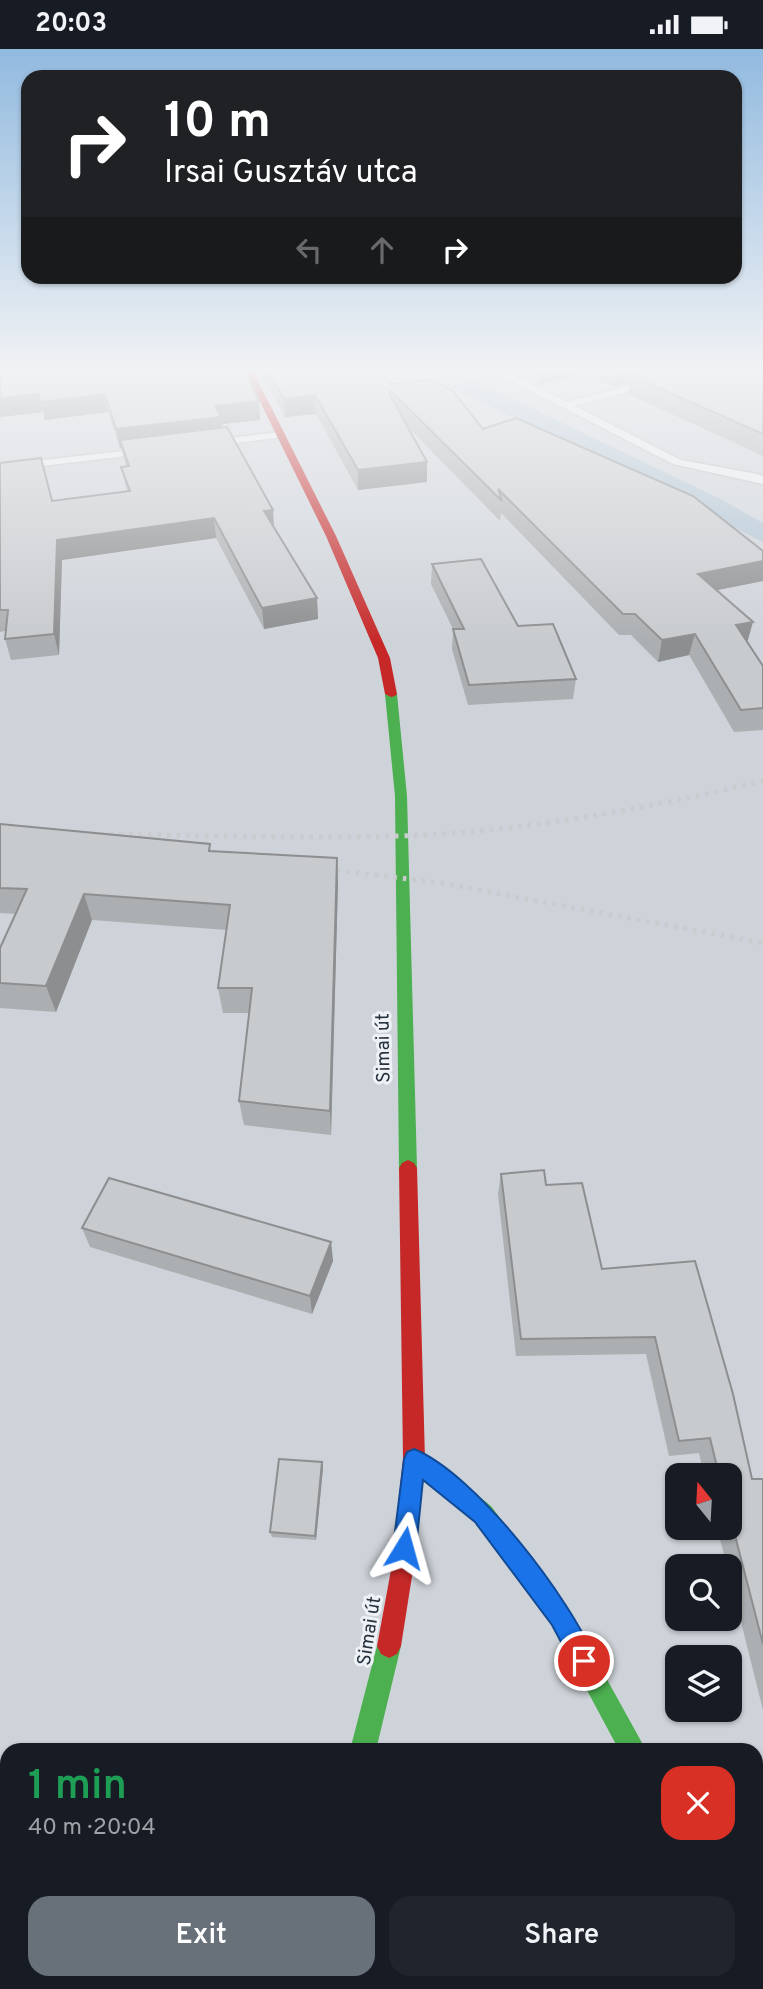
<!DOCTYPE html>
<html lang="en">
<head>
<meta charset="utf-8">
<style>
	body { margin:0; font-family:Overpass,sans-serif; background:#20242c; color:#f1f3f6; height:100vh; display:flex; flex-direction:column; font-size:26px; white-space:nowrap }
	* { box-sizing:border-box; margin:0 }
	p { font-size:23px; color:#9ea1a6 }
	.icon { flex:none; width:38px; height:38px; fill:none; stroke:currentColor; stroke-width:2; stroke-linecap:round; stroke-linejoin:round }
	.map { position:relative; flex:1; overflow:hidden }
	.side { position:absolute; left:0px; top:1694px; width:763px; height:247px; display:flex; flex-direction:column; background:#171b24; border-radius:21px 21px 0 0; box-shadow:0 2px 5px #0004 }
	.side>* { flex:none }
	.guide { position:absolute; left:21px; top:21px; width:721px; height:214px; border-radius:21px; box-shadow:0 2px 5px #0004; background:#202124; color:#fff; overflow:hidden }
	.needle { width:46px; rotate:342deg }
	.controls { position:absolute; left:665px; top:1414px; display:grid; gap:14px }
	.controls a { display:grid; place-items:center; width:77px; height:77px; border-radius:14px; background:#171b24; box-shadow:0 2px 5px #0004; font-size:35px }
	.pin { position:absolute; display:grid; place-items:center; width:60px; height:60px; color:#fff; margin:-30px; border:4px solid #fff; border-radius:50%; box-shadow:0 2px 7px #0007 }
	.me { position:absolute; width:77px; margin:-38px; rotate:8deg; stroke-linejoin:round; filter:drop-shadow(0 0 5px #0008) }
	.turn { display:flex; align-items:center; gap:24px; height:147px; padding:0 28px; font-size:32px }
	.turn .icon { width:91px; height:91px; stroke-width:2.5 }
	.turn b { display:block; font-size:49px; line-height:60px }
	.lanes { display:flex; align-items:center; height:66px; padding:0 28px; background:#0003; justify-content:center; gap:35px; direction:ltr }
	.lanes .off { opacity:.35 }
	.round { display:grid; place-items:center; flex:none; width:74px; height:74px; border-radius:21px; background:#20242c }
	.headline { display:flex; align-items:center; justify-content:space-between; height:119px; padding:0 28px }
	h1 { font-size:42px; font-weight:600; line-height:52px; color:#1e9e55 }
	.primary-button { display:flex; gap:14px; margin-top:auto; padding:14px 28px }
	.primary-button a { flex:1; height:80px; border-radius:21px; background:#687079; color:#fff; font-size:28px; font-weight:600; line-height:80px; text-align:center }
	.primary-button a+a { background:#20242c; color:#f1f3f6 }
	.status { display:flex; justify-content:space-between; align-items:center; height:49px; padding:0 35px; background:#171b24; direction:ltr }
	.status svg { height:19px; fill:currentColor }
	.map>svg:first-child { display:block }
	.built { fill:#ced3d9; fill-rule:evenodd }
	.lines { fill:none; stroke-linecap:round; stroke-linejoin:round }
	.canal { fill:#aec3d2; fill-rule:evenodd }
	.lane-casing { stroke:#bec1c4; stroke-width:3 }
	.lane { fill:#f0f1f2; fill-rule:evenodd }
	.fast { fill:#4caf50; fill-rule:evenodd }
	.jam { fill:#c62828; fill-rule:evenodd }
	.rail-far1 { stroke:#c9cbcd; stroke-width:5; stroke-dasharray:3.5 6; stroke-linecap:butt }
	.rail { stroke:#c9cbcd; stroke-width:8; stroke-dasharray:5 11; stroke-linecap:butt }
	.wall { fill:#acafb1 }
	.shaded-wall { fill:#8c8e90 }
	.building { fill:#c8cbce; stroke:#8c8e90; stroke-width:2 }
	.route { fill:#1a73e8; stroke:#114b97; stroke-width:2 }
	.labels { text-anchor:middle; dominant-baseline:central; stroke-width:6; stroke-linejoin:round; paint-order:stroke }
	.street-label { font-size:19px; fill:#27323f; stroke:#eef2f6 }
</style>
</head>
<body>
<div class="status"><b>20:03</b><svg viewBox="0 0 49 12"><path d="M0 12V9h3v3zM5 12V6h3v6zM10 12V3h3v9zM15 12V0h3v12zM26 1h20v11H26zM47 4h2v5h-2z"/></svg></div>
<div class="map">
<svg width="763" height="1940" viewBox="0 0 763 1940">
	<rect width="100%" height="100%" fill="#e0e3e6"/>
	<path class="built" d="M 0,322 L 763,322 L 763,1940 L 0,1940 ZM 677,1426 L 730,1426 L 730,1479 L 677,1479 ZM 677,1517 L 730,1517 L 730,1570 L 677,1570 ZM 677,1608 L 730,1608 L 730,1661 L 677,1661 ZM 7,1701 L 756,1701 L 756,1934 L 7,1934 Z"/>
	<g class="lines">
		<path class="canal" d="M 427,322 L 455,322 L 724,452 L 763,474 L 763,493 L 430,327 Z"/>
		<g class="lane-casing">
			<path id="lane" d="M 492,322 L 505,322 L 567,353 L 685,322 L 702,322 L 575,357 L 681,411 L 757,425 L 763,427 L 763,435 L 673,415 Z
				M 280,383 L 284,384 L 284,388 L 205,398 L 199,395 L 205,392 Z
				M 149,399 L 155,402 L 153,404 L 0,422 L 0,416 Z"/>
		</g>
		<use href="#lane" class="lane"/>
		<path class="fast" d="M 391,642 L 397,645 L 407,747 L 417,1119 L 414,1124 L 408,1127 L 402,1124 L 399,1119 L 395,747 L 385,645 Z
			M 414,1399 L 422,1402 L 491,1457 L 568,1560 L 646,1701 L 619,1701 L 552,1576 L 475,1473 L 406,1418 L 403,1410 L 406,1402 Z
			M 389,1585 L 397,1589 L 401,1597 L 376,1701 L 350,1701 L 377,1597 L 381,1589 Z
			M 756,1912 L 763,1915 L 763,1940 L 748,1940 L 745,1934 L 756,1934 Z"/>
		<path class="jam" d="M 245,322 L 253,322 L 336,487 L 390,609 L 397,645 L 395,647 L 391,648 L 385,645 L 378,609 L 326,487 Z
			M 408,1111 L 414,1114 L 417,1119 L 425,1410 L 413,1521 L 401,1597 L 397,1605 L 389,1609 L 381,1605 L 377,1597 L 391,1521 L 403,1410 L 399,1119 L 402,1114 Z
			M 238,1934 L 267,1934 L 265,1940 L 236,1940 Z"/>
		<path class="rail-far1" d="M 91,785 C 194,786 297,790 400,787 C 523,783 644,760 763,732
			M 318,819 L 441,834 L 763,894"/>
		<path class="rail" d="M 0,1769 L 7,1782
			M 87,1934 L 90,1940"/>
	</g>
	<path class="wall" d="M 0,322 L 260,371 L 222,375 L 223,379 L 273,461 L 274,479 L 317,549 L 318,570 L 264,580 L 216,489 L 62,511 L 59,606 L 11,611 L 5,590 L 5,582 L 0,583 L 0,414 L 52,452 L 127,442 L 121,418 L 126,418 L 121,399 L 120,399 L 108,363 L 45,371 L 43,363 L 0,368 Z
		M 259,322 L 381,322 L 391,335 L 483,380 L 763,502 L 763,532 L 717,541 L 747,593 L 763,617 L 763,681 L 734,683 L 689,606 L 658,613 L 631,586 L 619,586 L 501,464 L 500,472 L 406,376 L 427,433 L 358,441 L 316,365 L 285,368 Z
		M 510,322 L 763,322 L 763,407 L 628,345 L 630,334 L 613,338 L 584,325 L 539,336 Z
		M 432,515 L 518,577 L 576,630 L 573,650 L 468,656 L 452,600 L 453,580 L 431,535 Z
		M 0,775 L 211,802 L 338,835 L 331,1086 L 244,1076 L 239,1052 L 249,964 L 223,964 L 218,939 L 227,881 L 92,871 L 56,963 L 0,959 L 0,934 L 16,865 L 0,864 Z
		M 501,1125 L 546,1136 L 602,1220 L 695,1212 L 752,1430 L 763,1430 L 763,1661 L 730,1529 L 730,1517 L 727,1517 L 717,1479 L 730,1479 L 730,1426 L 704,1426 L 699,1404 L 669,1407 L 646,1305 L 516,1307 L 498,1145 Z
		M 82,1179 L 331,1193 L 333,1212 L 312,1265 L 90,1198 Z
		M 322,1413 L 323,1419 L 316,1491 L 272,1488 L 270,1483 Z"/>
	<path class="shaded-wall" d="M 541,322 L 584,322 L 584,325 L 539,336 Z
		M 616,322 L 675,322 L 632,327 L 630,334 L 613,338 Z
		M 38,345 L 43,363 L 0,368 L 0,349 Z
		M 105,345 L 108,363 L 45,371 L 41,353 Z
		M 315,346 L 316,365 L 285,368 L 284,350 Z
		M 259,352 L 260,371 L 222,375 L 224,387 L 120,391 L 121,399 L 120,399 L 116,380 L 215,357 Z
		M 427,413 L 427,433 L 358,441 L 358,421 Z
		M 273,461 L 274,481 L 264,462 Z
		M 214,469 L 216,489 L 62,511 L 59,606 L 54,585 L 57,491 Z
		M 763,512 L 763,532 L 693,546 L 698,525 Z
		M 317,549 L 318,570 L 264,580 L 262,559 Z
		M 753,573 L 747,594 L 736,576 Z
		M 695,585 L 689,606 L 658,613 L 662,591 Z
		M 337,809 L 338,835 L 331,1086 L 330,1062 Z
		M 84,845 L 92,871 L 56,963 L 46,937 Z
		M 331,1193 L 333,1212 L 312,1265 L 310,1247 Z
		M 322,1413 L 323,1419 L 316,1491 L 315,1487 Z"/>
	<path class="building" d="M 0,322 L 244,322 L 259,352 L 215,357 L 221,368 L 116,380 L 105,345 L 41,353 L 38,345 L 0,349 Z
		M 268,322 L 381,322 L 391,335 L 430,331 L 452,341 L 483,380 L 516,369 L 693,447 L 763,502 L 763,512 L 698,525 L 753,573 L 736,576 L 763,617 L 763,659 L 741,661 L 695,585 L 662,591 L 635,565 L 623,565 L 498,440 L 502,452 L 391,342 L 389,344 L 427,413 L 358,421 L 315,346 L 284,350 Z
		M 649,322 L 763,322 L 763,385 L 632,327 Z
		M 227,378 L 273,461 L 264,462 L 317,549 L 262,559 L 214,469 L 57,491 L 54,585 L 5,590 L 8,561 L 0,561 L 0,414 L 41,409 L 52,452 L 130,442 L 121,418 L 129,417 L 120,391 Z
		M 481,510 L 518,577 L 553,575 L 576,630 L 469,636 L 453,580 L 464,580 L 432,515 Z
		M 0,775 L 210,795 L 209,802 L 337,809 L 330,1062 L 239,1052 L 252,939 L 218,939 L 230,856 L 84,845 L 46,937 L 0,934 L 0,899 L 27,840 L 0,839 Z
		M 544,1121 L 546,1136 L 582,1134 L 602,1220 L 695,1212 L 733,1345 L 752,1430 L 763,1430 L 763,1595 L 730,1467 L 730,1426 L 719,1426 L 710,1389 L 679,1392 L 655,1288 L 521,1290 L 501,1125 Z
		M 109,1129 L 331,1193 L 310,1247 L 82,1179 Z
		M 279,1410 L 322,1413 L 315,1487 L 270,1483 Z"/>
	<linearGradient id="sky" x2="0" y2="1"><stop stop-color="#91badf"/><stop offset="0.54" stop-color="#f1f2f4"/><stop offset="1" stop-color="#f1f2f4" stop-opacity="0"/></linearGradient>
	<rect width="763" height="594" fill="url(#sky)"/>
	<path class="route" d="M 414,1400 C 476,1425 571,1550 596,1612 L 593,1621 L 584,1624 L 576,1621 L 552,1576 L 475,1473 L 423,1431 L 416,1499 L 412,1507 L 404,1511 L 396,1507 L 393,1499 L 404,1410 L 407,1403 Z"/>
	<g class="labels">
		<g class="street-label">
			<text transform="translate(384 999) rotate(-91)">Simai út</text>
			<text transform="translate(370 1582) rotate(-81)">Simai út</text>
		</g>
	</g>
</svg>
<div class="controls">
<a><svg class="needle" viewBox="-14 -14 28 28"><path d="M0-13l5 13h-10z" fill="#e53935"/><path d="M0 13l5-13h-10z" fill="#9ea1a6"/></svg></a>
<a><svg class="icon" aria-label="search" viewBox="0 0 24 24"><circle cx="10" cy="10" r="6"/><path d="M15 15l6 6"/></svg></a>
<a><svg class="icon" aria-label="layers" viewBox="0 0 24 24"><path d="M12 4l9 5-9 5-9-5zM3 14l9 5 9-5"/></svg></a>
</div>
<div class="pin" style="left:584px;top:1612px;background:#d93025"><svg class="icon" aria-label="arrive" viewBox="0 0 24 24"><path d="M6 21V4h12l-3 4 3 4H6"/></svg></div>
<svg class="me" style="left:404px;top:1499px" viewBox="-20 -20 40 40"><path d="M0-17L14 15 0 8-14 15z" fill="#1a73e8" stroke="#fff" stroke-width="4"/></svg>
<div class="guide">
<div class="turn"><svg class="icon" aria-label="right" viewBox="0 0 24 24"><path d="M7 20v-9h11M14 6l5 5-5 5"/></svg><div><b>10 m</b>Irsai Gusztáv utca</div></div>
<div class="lanes"><svg class="icon off" aria-label="left" viewBox="0 0 24 24"><path d="M17 20v-9H6M10 6l-5 5 5 5"/></svg><svg class="icon off" aria-label="ahead" viewBox="0 0 24 24"><path d="M12 20V5M6 11l6-6 6 6"/></svg><svg class="icon" aria-label="right" viewBox="0 0 24 24"><path d="M7 20v-9h11M14 6l5 5-5 5"/></svg></div>
</div>
<section class="side">
<div class="headline"><div><h1>1 min</h1><p>40 m · 20:04</p></div><a class="round" style="background:#d93025;color:#fff"><svg class="icon" aria-label="close" viewBox="0 0 24 24"><path d="M6 6l12 12M18 6L6 18"/></svg></a></div>
<div class="primary-button"><a>Exit</a><a>Share</a></div>
</section>
</div>
</body>
</html>
